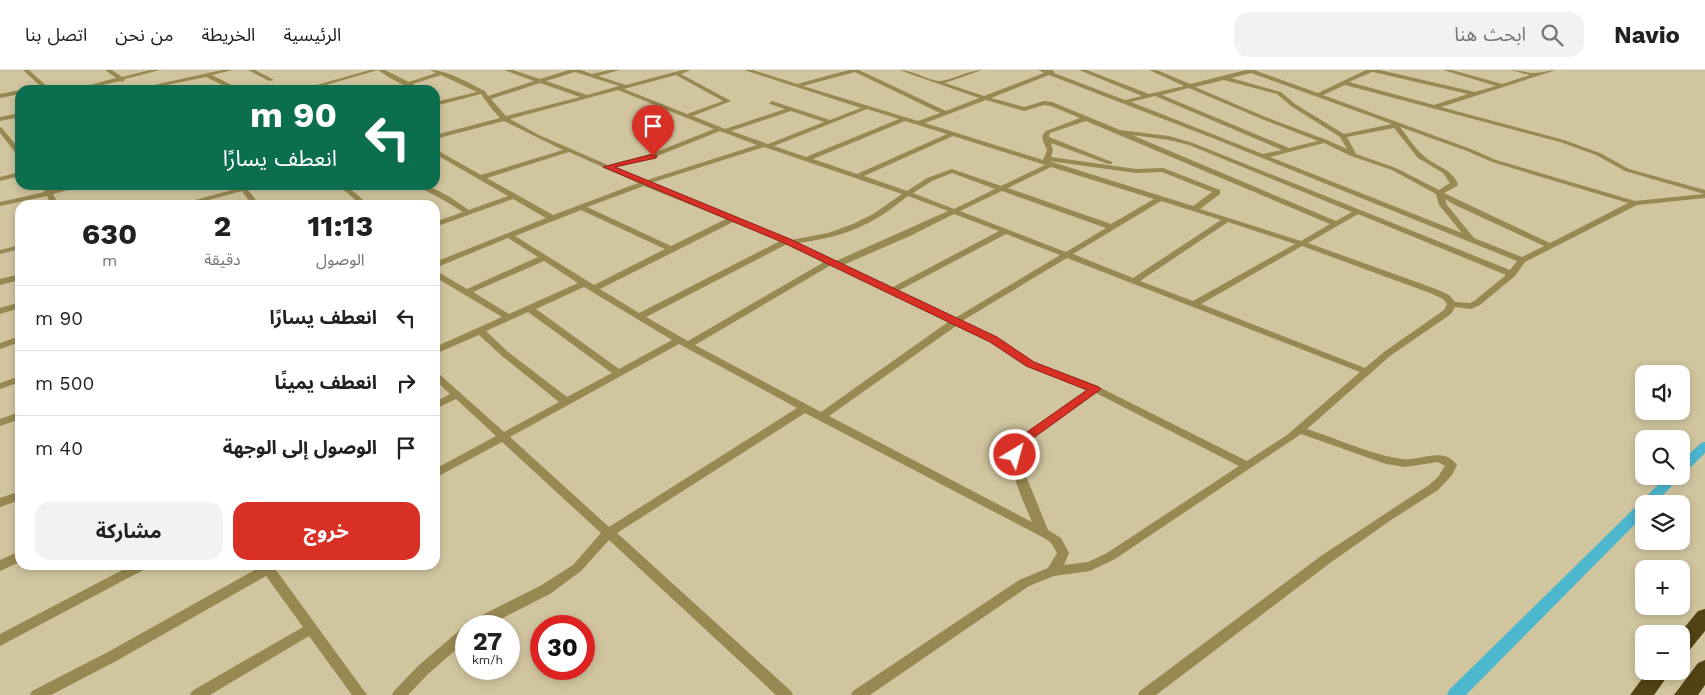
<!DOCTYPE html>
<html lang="ar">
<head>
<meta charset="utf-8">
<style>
	body { margin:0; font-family:"Work Sans","Noto Sans Arabic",sans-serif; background:#f2f2f2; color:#202124; direction:rtl; height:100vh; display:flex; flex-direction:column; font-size:19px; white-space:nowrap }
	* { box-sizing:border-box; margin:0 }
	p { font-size:16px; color:#757577 }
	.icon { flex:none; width:28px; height:28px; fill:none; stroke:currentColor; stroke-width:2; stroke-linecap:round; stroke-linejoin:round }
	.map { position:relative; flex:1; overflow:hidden; direction:ltr }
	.details { position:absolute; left:15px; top:130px; width:425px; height:370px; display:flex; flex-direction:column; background:#fff; border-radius:15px; box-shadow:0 2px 8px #0003; direction:rtl }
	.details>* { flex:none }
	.guide { position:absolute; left:15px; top:15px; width:425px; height:105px; border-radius:15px; box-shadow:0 2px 8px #0003; direction:rtl; background:#0b6e4f; color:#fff; overflow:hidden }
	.buttons { position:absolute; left:1635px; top:295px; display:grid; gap:10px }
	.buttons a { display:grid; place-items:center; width:55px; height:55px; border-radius:10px; background:#fff; box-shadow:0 2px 8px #0003; font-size:25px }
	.speed { position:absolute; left:455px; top:545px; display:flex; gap:10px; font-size:25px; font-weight:700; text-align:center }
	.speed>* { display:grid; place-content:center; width:65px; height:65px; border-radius:50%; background:#fff; box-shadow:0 2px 8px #0003; line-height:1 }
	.speed small { font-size:12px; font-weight:400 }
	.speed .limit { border:8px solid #d22; background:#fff; color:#111 }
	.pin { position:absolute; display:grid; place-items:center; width:42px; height:42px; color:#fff; margin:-51px -21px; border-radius:50% 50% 50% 0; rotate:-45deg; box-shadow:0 0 5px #0007 }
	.pin .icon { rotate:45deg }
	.me { position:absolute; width:55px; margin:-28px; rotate:37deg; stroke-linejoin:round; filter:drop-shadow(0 0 4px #0008) }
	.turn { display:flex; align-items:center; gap:18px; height:105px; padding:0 20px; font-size:22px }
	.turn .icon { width:65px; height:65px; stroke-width:2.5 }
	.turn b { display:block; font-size:35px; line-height:42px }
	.eta { display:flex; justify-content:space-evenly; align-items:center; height:85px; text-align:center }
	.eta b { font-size:30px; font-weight:700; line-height:35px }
	.primary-button { display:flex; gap:10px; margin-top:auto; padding:10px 20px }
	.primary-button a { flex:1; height:58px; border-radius:15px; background:#d93025; color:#fff; font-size:20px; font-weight:700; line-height:58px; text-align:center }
	.primary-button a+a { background:#f2f2f2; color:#202124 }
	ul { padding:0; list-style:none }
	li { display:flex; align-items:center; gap:15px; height:65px; padding:0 20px; border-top:1px solid #e0e0e0 }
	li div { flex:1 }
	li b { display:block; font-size:19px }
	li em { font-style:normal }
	header { display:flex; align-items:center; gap:30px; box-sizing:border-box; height:70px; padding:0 25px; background:#fff; border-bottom:1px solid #e0e0e0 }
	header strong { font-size:24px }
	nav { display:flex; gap:28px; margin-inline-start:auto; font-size:18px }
	.search { width:350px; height:45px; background:#f2f2f2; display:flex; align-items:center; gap:12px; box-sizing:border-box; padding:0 18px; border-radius:15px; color:#757577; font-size:19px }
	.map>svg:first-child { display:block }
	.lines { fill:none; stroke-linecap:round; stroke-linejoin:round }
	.canal { fill:#4cb7cd; fill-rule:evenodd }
	.minor { fill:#988851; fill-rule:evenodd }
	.highway { fill:#514313; fill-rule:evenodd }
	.route { fill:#d93025; stroke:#8d1f18 }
</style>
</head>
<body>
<header>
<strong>Navio</strong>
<div class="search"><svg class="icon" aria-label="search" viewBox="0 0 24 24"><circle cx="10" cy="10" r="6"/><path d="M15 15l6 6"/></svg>ابحث هنا</div>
<nav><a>الرئيسية</a><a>الخريطة</a><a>من نحن</a><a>اتصل بنا</a></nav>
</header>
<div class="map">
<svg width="1705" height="625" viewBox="0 0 1705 625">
	<rect width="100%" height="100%" fill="#d1c59f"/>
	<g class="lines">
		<path class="canal" d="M 1705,372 L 1705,383 L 1685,403 L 1681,404 L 1681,392 L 1701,373 Z
			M 1667,406 L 1681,406 L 1655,434 L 1644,434 L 1644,445 L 1466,625 L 1447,625 L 1449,620 Z"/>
		<path class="minor" d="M 23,0 L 29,0 L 51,20 L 26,20 L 40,16 Z
			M 105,0 L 112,0 L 122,7 L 150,0 L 160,0 L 125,9 L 123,12 L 120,11 L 81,20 L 71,20 L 116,8 Z
			M 222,0 L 233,0 L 212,5 L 241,20 L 233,20 L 206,7 L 142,20 L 131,20 Z
			M 248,0 L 255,0 L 274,10 L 269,11 Z
			M 370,0 L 385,0 L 409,12 L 436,3 L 430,0 C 448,0 468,13 485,21 L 488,26 L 534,11 L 504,0 L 513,0 L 540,9 L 569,0 L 581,0 L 592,4 L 609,0 L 620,0 L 598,6 L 626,15 L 682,0 L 691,0 L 681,4 L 731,31 L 693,46 L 725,59 L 785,39 L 770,34 L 769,33 L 772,31 L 830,50 L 861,38 L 744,0 L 753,0 L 797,14 L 849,0 L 859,0 L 946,41 L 979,28 L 899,0 C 913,0 925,9 938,11 C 949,12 968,0 982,0 L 945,13 L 984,26 L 1044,3 L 1038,0 L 1052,0 L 1054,1 L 1054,3 L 1125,30 L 1142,26 L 1079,0 L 1087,0 L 1149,24 L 1184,16 L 1149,0 L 1157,0 L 1190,14 L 1246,0 L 1254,0 L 1318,23 L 1366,0 L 1380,0 L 1475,22 L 1496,16 L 1443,0 L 1452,0 L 1502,14 L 1530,5 L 1510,0 C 1519,0 1527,3 1535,3 C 1542,3 1549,0 1556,0 L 1441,37 L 1564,70 L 1600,83 L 1629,99 L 1705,120 L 1705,128 L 1637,135 L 1525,192 L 1515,206 L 1480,235 L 1471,239 L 1455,237 L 1451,244 L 1390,286 L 1307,359 C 1335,368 1375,386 1403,389 C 1422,391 1443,376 1457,395 L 1452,405 L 1438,420 L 1391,450 L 1330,493 L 1156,625 L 1138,625 L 1140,621 L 1321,486 L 1429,415 L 1438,407 L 1445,396 L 1438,392 L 1405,397 L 1386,394 L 1301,364 L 1115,489 L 1090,501 L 1054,506 L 1029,516 L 870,625 L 851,625 L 853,621 L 1019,510 L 1048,498 L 1057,483 L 1052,474 L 1046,469 L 805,343 L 617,463 L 791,621 L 793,625 L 776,625 L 609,470 L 581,501 L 550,524 L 487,556 L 469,556 L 471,552 L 484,544 L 540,516 L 573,495 L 601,463 L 502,372 L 435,408 L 435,399 L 496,366 L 456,329 L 435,339 L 435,332 L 450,324 L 435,310 L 435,302 L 438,303 L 504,362 L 559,332 L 502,286 L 479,265 L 435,284 L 435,277 L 502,247 L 435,207 L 435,200 L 467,219 L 538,187 L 508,168 L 435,198 L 435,192 L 546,148 L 513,129 L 435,157 L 435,152 L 463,142 L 445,131 L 415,115 C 435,115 453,129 469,140 L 508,126 L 435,84 L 435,79 L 481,105 L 563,80 L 504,51 L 435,69 L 435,65 L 500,48 L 491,38 L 481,24 L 435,36 L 435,32 L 477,22 L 441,5 L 413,14 L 424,20 C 409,20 391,9 378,0 L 309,20 L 299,20 ZM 575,2 L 619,16 L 587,25 L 546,11 ZM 855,2 L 940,43 L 918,51 L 803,16 ZM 1372,2 L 1373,2 L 1468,24 L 1434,35 L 1349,12 ZM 1251,3 L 1392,54 L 1344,64 L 1295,34 L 1281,22 L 1231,8 ZM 676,5 L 723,31 L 687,44 L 624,19 ZM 1049,5 L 1215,69 L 1517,191 L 1510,200 L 1193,73 L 1169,66 L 1120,60 L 1052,32 L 1044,31 L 1024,37 L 991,28 ZM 1224,10 L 1277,24 L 1291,36 L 1340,67 L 1347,79 L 1327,70 L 1268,48 L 1195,17 ZM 540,13 L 580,27 L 506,46 L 491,29 ZM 1345,15 L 1560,72 L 1596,85 L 1625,101 L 1704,124 L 1635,131 L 1496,90 L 1471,79 L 1323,25 ZM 1189,18 L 1264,50 L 1318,71 L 1289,78 L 1162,25 ZM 618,20 L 714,59 L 651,84 L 608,95 L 539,65 L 510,49 ZM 1155,26 L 1282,80 L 1263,84 L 1131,32 ZM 986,30 L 1024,41 L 1044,35 L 1051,36 L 1080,48 L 1046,61 C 1039,67 1044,72 1047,80 L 1043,90 L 925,53 ZM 867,39 L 899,49 L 806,87 L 774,76 ZM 791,41 L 824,52 L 768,74 L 731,61 ZM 905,51 L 947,64 L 857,104 L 813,89 ZM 1086,51 L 1330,154 L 1301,171 L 1200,139 L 1220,124 L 1220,120 L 1163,98 L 1136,99 L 1051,87 L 1053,80 L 1051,73 L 1108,94 L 1112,94 L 1112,92 L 1049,67 L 1050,63 ZM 1400,57 L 1467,81 L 1492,92 L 1628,133 L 1550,173 L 1444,123 L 1457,116 L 1458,114 C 1451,98 1437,97 1425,87 C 1415,79 1408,67 1400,57 ZM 1394,58 L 1418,88 L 1443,103 L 1450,113 L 1439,120 L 1396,98 L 1356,84 L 1347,67 ZM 720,61 L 757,75 L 644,111 L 614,97 L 655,87 ZM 1132,65 L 1169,70 L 1189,75 L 1352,142 L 1336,151 ZM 953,66 L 1045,95 L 1001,116 L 952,99 L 927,108 L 907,121 L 864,106 ZM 1324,73 L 1351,86 L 1392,100 L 1436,124 L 1439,135 L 1462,163 L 1270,87 ZM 764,77 L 902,124 L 873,144 L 853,154 L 828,163 L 791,170 L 651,113 ZM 569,82 L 638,113 L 553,145 L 487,108 ZM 1049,91 L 1136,103 L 1162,102 L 1212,122 L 1193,136 ZM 1051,97 L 1154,129 L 1111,154 L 1008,118 ZM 952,103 L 995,119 L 954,139 L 913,123 L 932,111 ZM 644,116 L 726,149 L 671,176 L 587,137 ZM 1002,121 L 1106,158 L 1066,182 L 960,141 ZM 908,126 L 948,141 L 836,191 L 798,173 C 821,170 845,165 866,154 C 881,147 895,136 908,126 ZM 1445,129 L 1455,135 L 1544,176 L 1522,187 L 1474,168 L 1447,135 ZM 1161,131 L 1221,150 L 1133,208 L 1073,184 ZM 581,140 L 665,179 L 594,215 L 515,166 ZM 954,144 L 999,161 L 891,218 L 843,195 L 910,166 ZM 1358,144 L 1506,205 L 1474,231 L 1470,233 L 1455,232 L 1449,225 L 1436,219 L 1308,173 ZM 733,152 L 780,171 L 639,243 L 600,219 ZM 1228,152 L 1295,174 L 1193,231 L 1140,211 ZM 1006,164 L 1060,185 L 955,248 L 898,221 ZM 787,174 L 824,192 L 688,271 L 646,247 ZM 1302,176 L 1430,223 L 1443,229 L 1447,234 L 1444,240 L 1384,282 L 1365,298 L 1201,234 ZM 1067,188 L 1360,302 L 1287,365 L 1247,391 L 1099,317 L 1033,292 L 996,268 L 962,251 ZM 544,191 L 578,213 L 509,244 L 473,222 ZM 831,195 L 948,252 L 821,342 L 695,275 ZM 584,217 L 672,270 L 619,299 L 536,239 ZM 528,242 L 612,303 L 567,327 L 508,282 L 486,261 ZM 956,256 L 990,272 L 1027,296 L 1087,320 L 1016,370 C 1000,386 1025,434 1032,452 L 829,346 ZM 679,274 L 797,338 L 609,457 L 510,367 ZM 1096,323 L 1239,396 L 1107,483 L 1088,492 L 1064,495 L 1069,483 L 1061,468 L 1048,460 L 1026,406 L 1021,384 L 1021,377 Z
			M 20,20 L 20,24 L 0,28 L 0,24 Z
			M 20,43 L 20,47 L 0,51 L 0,47 Z
			M 0,57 L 2,58 L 20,80 L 20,87 L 18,86 L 0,63 Z
			M 20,102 L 20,106 L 0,111 L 0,107 Z
			M 41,115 L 49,115 L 51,120 L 73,115 L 87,115 L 53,124 L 59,135 L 51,135 L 47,126 L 0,136 L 0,132 L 45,122 Z
			M 250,115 L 262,115 L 248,120 L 260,135 L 252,135 L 242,121 L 190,135 L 177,135 Z
			M 338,115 L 346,115 L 369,135 L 361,135 Z
			M 20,175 L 20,179 L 0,184 L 0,180 Z
			M 20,204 L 20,210 L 0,215 L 0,209 Z
			M 20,232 L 20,238 L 0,244 L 0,238 Z
			M 20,266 L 20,272 L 0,279 L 0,273 Z
			M 20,306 L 20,312 L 0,319 L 0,313 Z
			M 20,342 L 20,349 L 0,356 L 0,349 Z
			M 20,421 L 20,430 L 0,437 L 0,428 Z
			M 20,481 L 20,492 L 0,501 L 0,490 Z
			M 132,495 L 149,495 L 147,498 L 0,576 L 0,564 Z
			M 259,495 L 280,495 L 276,500 L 367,625 L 352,625 L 309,566 L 210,625 L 190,625 L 192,621 L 303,557 L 266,506 L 118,590 L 51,625 L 30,625 L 32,621 L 108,582 L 260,497 Z
			M 466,558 L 466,571 L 428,604 L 408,625 L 392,625 L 394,621 L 418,596 L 461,559 Z"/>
		<path class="highway" d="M 1705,539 L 1705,561 L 1688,582 L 1681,584 L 1681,564 L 1679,564 L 1698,541 Z
			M 1705,590 L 1705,615 L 1698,625 L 1674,625 L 1698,593 Z
			M 1648,601 L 1671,601 L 1654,625 L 1630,625 Z"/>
	</g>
	<path class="route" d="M 653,84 L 657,86 L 656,88 L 615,97 L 790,169 L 997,267 L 1034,292 L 1099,317 L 1101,319 L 1025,374 L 1019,388 L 1011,388 C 1006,380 1012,374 1017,369 L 1087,320 L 1026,296 L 990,272 L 784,173 L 603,97 Z"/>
</svg>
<div class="buttons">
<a><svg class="icon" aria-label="sound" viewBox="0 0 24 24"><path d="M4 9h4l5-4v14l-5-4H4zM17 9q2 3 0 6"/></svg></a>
<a><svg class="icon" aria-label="search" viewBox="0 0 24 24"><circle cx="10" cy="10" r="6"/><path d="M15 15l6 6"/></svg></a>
<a><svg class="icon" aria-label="layers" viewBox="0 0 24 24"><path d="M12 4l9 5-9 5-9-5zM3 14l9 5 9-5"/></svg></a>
<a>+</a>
<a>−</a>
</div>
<div class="speed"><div>27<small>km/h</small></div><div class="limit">30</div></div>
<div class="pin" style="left:653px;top:86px;background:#d93025"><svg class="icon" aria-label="arrive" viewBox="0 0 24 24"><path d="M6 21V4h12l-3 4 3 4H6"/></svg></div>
<svg class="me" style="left:1015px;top:385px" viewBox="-20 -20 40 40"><circle r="17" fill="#d93025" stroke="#fff" stroke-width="3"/><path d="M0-11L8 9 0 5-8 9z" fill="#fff"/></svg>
<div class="guide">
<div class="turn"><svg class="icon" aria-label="left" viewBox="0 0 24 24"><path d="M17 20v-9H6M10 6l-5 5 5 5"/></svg><div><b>90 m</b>انعطف يسارًا</div></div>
</div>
<section class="details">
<div class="eta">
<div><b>11:13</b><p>الوصول</p></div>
<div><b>2</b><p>دقيقة</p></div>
<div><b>630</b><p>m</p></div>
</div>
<ul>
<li><svg class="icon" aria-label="left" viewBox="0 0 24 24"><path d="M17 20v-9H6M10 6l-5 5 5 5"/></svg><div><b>انعطف يسارًا</b></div><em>90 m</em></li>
<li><svg class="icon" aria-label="right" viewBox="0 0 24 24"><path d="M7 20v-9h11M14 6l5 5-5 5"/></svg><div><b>انعطف يمينًا</b></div><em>500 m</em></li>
<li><svg class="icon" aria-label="arrive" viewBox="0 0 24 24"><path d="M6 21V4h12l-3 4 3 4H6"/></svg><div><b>الوصول إلى الوجهة</b></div><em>40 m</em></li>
</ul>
<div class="primary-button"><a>خروج</a><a>مشاركة</a></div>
</section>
</div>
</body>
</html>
